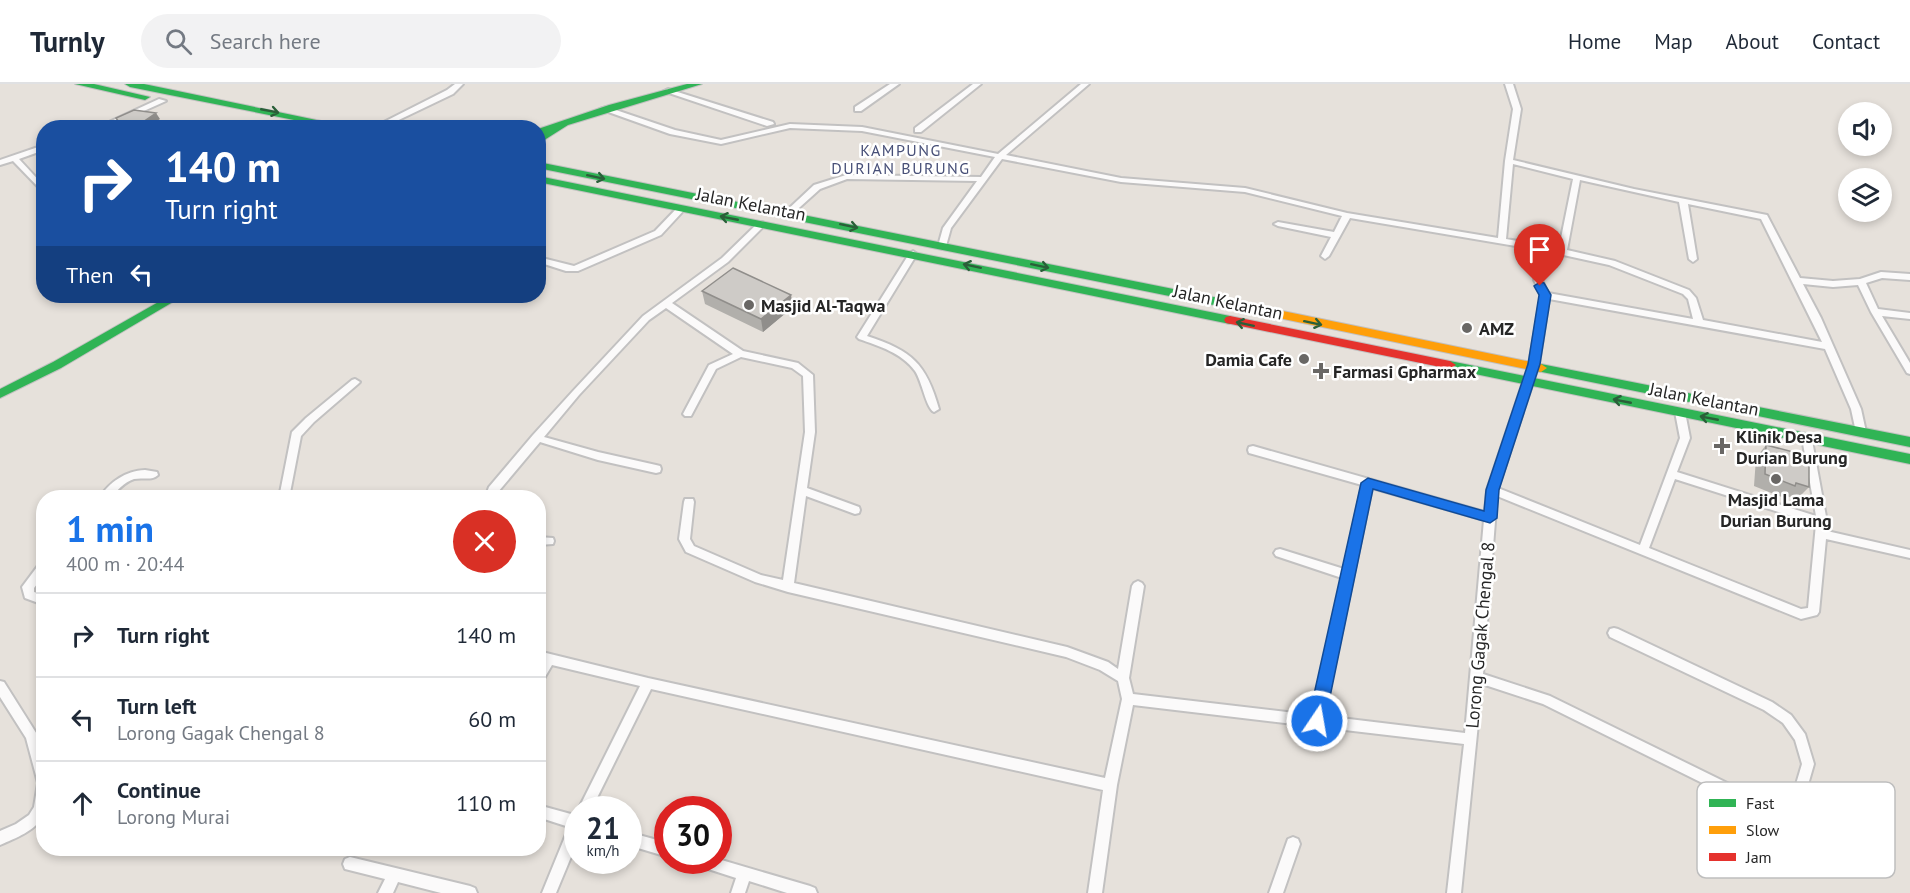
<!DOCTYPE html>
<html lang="en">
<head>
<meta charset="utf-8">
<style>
	body { margin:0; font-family:"PT Sans",sans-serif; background:#f2f2f3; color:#1f2937; height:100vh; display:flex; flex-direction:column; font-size:22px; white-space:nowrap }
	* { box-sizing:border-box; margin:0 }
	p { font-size:20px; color:#747a83 }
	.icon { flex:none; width:33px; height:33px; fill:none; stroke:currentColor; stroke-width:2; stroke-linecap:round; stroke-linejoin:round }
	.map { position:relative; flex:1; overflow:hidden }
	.sheet { position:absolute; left:36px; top:406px; width:510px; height:366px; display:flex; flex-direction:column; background:#fff; border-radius:24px; box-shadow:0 3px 9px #0003 }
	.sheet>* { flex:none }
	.guide { position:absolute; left:36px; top:36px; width:510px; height:183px; border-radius:24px; box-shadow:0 3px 9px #0003; background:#1a4fa0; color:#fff; overflow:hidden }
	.tools { position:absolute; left:1838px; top:18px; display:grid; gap:12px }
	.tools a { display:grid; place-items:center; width:54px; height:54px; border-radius:50%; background:#fff; box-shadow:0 3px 9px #0003; font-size:30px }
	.speed { position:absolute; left:564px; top:712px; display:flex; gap:12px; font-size:30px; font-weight:700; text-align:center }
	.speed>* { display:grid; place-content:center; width:78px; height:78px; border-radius:50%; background:#fff; box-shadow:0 3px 9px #0003; line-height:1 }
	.speed small { font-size:15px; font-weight:400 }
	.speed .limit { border:9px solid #d22; background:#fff; color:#111 }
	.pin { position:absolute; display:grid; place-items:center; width:51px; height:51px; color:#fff; margin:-62px -26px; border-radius:50% 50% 50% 0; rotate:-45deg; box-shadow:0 0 6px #0007 }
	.pin .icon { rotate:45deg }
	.me { position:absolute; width:66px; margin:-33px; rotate:12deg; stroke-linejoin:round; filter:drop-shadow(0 0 4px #0008) }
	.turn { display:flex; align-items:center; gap:21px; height:126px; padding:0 30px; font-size:27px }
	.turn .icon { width:78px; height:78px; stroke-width:2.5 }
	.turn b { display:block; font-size:42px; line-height:51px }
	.then { display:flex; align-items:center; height:57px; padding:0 30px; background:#0003; gap:12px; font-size:22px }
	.round { display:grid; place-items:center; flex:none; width:63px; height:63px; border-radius:32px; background:#f2f2f3 }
	.summary { display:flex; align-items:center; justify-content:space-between; height:102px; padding:0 30px }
	h1 { font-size:36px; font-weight:700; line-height:45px; color:#1a73e8 }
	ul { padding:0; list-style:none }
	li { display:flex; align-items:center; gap:18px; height:84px; padding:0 30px; border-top:2px solid #e0e1e3 }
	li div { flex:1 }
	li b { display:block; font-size:22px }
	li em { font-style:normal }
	header { display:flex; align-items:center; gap:36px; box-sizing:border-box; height:84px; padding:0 30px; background:#fff; border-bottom:2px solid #e0e1e3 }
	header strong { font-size:28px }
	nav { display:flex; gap:33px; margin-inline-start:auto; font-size:21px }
	.search { width:420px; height:54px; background:#f2f2f3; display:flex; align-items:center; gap:15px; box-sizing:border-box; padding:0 21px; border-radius:33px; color:#747a83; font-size:22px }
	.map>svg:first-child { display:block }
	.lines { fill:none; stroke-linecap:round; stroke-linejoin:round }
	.street-casing { stroke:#c2c1c1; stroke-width:4 }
	.fast-casing { stroke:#c2c1c1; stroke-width:2 }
	.slow-casing { stroke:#c2c1c1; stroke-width:2 }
	.jam-casing { stroke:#c2c1c1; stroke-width:2 }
	.street { fill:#fbfafa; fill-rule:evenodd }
	.fast { fill:#30b455; fill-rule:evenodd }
	.slow { fill:#ff9f0a; fill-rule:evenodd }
	.jam { fill:#e5322d; fill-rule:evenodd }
	.wall { fill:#b1afab }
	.shaded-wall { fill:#908e8b }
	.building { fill:#cecbc7; stroke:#908e8b; stroke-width:1.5 }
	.oneway { stroke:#2a5f39 }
	.route { fill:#1a73e8; stroke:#114b97; stroke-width:1.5 }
	.poi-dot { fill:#696765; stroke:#fff; stroke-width:2 }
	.labels { text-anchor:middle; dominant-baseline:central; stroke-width:5; stroke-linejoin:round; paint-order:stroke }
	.far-neighbourhood-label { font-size:16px; letter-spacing:1.5px; fill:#474f77; stroke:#fff }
	.street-label { font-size:18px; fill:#262626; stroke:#fff }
	.poi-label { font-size:18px; font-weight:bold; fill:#262626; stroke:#fff; text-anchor:start }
	.key { fill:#fff; stroke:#bebebe; stroke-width:1.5 }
	.key-label { font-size:16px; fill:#262626 }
</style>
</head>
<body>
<header>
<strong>Turnly</strong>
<div class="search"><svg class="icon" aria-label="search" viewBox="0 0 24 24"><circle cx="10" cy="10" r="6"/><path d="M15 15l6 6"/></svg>Search here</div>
<nav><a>Home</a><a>Map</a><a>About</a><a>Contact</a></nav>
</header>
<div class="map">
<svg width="1910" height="809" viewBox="0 0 1910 809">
	<rect width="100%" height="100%" fill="#e6e1db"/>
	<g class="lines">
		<g class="street-casing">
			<path id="street" d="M 455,0 L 463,0 L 453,10 L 382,44 L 372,44 L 447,6 Z
				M 890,0 L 899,0 L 861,27 L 855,27 L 855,23 Z
				M 973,0 L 981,0 L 921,48 L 915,48 L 915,44 Z
				M 1081,0 L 1089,0 L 1006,71 L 1121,94 L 1245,104 L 1347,129 L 1498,154 L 1505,77 L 1513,25 L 1505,0 L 1513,0 L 1521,25 L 1513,76 L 1634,105 L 1767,131 L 1800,194 L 1833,197 L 1860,195 L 1881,188 L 1910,190 L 1910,196 L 1882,194 L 1866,199 L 1878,225 L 1910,229 L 1910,235 L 1882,232 L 1910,279 L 1910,290 L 1907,289 L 1871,228 L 1858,201 L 1833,203 L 1803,200 L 1821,234 L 1861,325 L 1866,348 L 1861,352 L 1856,348 L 1851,325 L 1825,265 L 1549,215 L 1539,280 L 1498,404 L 1640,461 L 1680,354 L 1675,328 L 1680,325 L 1685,328 L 1690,354 L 1677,388 L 1816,432 L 1802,354 L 1807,350 L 1811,351 L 1827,438 L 1827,447 L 1910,466 L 1910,474 L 1826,455 L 1819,528 L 1817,531 L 1801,535 L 1497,412 L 1483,590 L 1550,612 L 1772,721 L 1785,722 L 1791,717 L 1802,680 L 1795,656 L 1783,639 L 1764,626 L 1610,553 L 1608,549 L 1610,545 L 1614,544 L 1618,545 L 1772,618 L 1791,631 L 1805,650 L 1814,680 L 1801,725 L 1787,734 L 1771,733 L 1543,620 L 1482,600 L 1461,809 L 1447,809 L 1464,660 L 1133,621 L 1117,701 L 1102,809 L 1088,809 L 1103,706 L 651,605 L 591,726 L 578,726 L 640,602 L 552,581 L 542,598 L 538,599 L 538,582 L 541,578 L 538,577 L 538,567 L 648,594 L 1105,694 L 1122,615 L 1118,597 L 1100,586 L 1066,573 L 788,508 L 755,498 L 686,468 L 679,455 L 684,418 L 685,415 L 693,415 L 694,418 L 690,455 L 694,462 L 761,491 L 783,496 L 805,348 L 803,292 L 792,284 L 741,273 L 716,285 L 691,332 L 685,332 L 683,330 L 709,281 L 733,270 L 666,224 L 649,236 L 579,311 L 544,353 L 598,368 L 656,381 L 660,382 L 661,385 L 660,388 L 656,389 L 598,376 L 540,358 L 498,408 L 495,414 L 485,414 L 489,403 L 533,351 L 573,307 L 643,232 L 722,174 L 759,138 L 762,138 L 766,140 L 728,178 L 672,219 L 743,267 L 798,279 L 813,291 L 815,348 L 807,404 L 859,423 L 860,426 L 859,429 L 855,430 L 806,412 L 794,499 L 1067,563 L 1108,578 L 1118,585 L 1132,502 L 1134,499 L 1138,497 L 1142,499 L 1144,502 L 1129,594 L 1133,610 L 1312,631 L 1342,494 L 1276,472 L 1274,469 L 1276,466 L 1280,465 L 1344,485 L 1362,401 L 1249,369 L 1248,366 L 1249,363 L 1253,362 L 1485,428 L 1487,406 L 1529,280 L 1541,211 L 1534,196 L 1540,171 L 1533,165 L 1350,134 L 1329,172 L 1325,175 L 1321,172 L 1331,153 L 1278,142 L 1274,140 L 1278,138 L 1334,148 L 1342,132 L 1245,108 L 1121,98 L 1002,75 L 951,144 L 946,162 L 942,165 L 938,162 L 943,144 L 977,97 L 847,95 L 820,105 L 790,132 L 784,132 L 783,130 L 814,101 L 846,91 L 981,93 L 995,73 L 862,47 L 790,44 L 721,60 L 670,50 L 600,25 L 607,23 L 675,46 L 721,56 L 790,40 L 862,43 L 998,70 ZM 1513,80 L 1573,95 L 1559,164 L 1506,155 ZM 1580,96 L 1679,118 L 1689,175 L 1693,178 L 1697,175 L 1688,120 L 1761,135 L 1822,258 L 1703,236 L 1696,214 L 1689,206 L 1615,177 L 1567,166 ZM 1545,167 L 1609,181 L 1683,210 L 1688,215 L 1693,235 L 1548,209 L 1542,196 L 1548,170 ZM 1675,395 L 1816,440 L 1808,524 L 1801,525 L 1649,464 ZM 1372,404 L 1484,436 L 1465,649 L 1324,632 Z
				M 668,5 L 773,38 L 774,40 L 767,42 L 666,8 L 664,7 Z
				M 159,15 L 166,17 L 106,44 L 96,44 Z
				M 44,61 L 44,66 L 19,75 L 44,102 L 44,109 L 13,77 L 0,81 L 0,76 Z
				M 678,123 L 681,123 L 685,125 L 661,151 L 578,187 L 566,187 L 538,178 L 538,173 L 574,182 L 655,147 Z
				M 913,167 L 917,170 L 867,252 C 912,267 926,279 939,325 L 934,328 C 926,324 922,297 915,287 C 902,269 879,262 859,255 L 857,253 L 909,170 Z
				M 355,295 L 360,298 L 358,300 L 314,338 L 301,352 L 289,414 L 279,414 L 292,348 L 306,334 L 352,296 Z
				M 145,386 L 157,388 L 158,391 C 152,397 143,393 134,395 C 124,398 117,407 110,414 L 99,414 C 110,398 125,387 145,386 Z
				M 538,453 L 553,454 L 554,457 L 553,460 L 538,461 Z
				M 44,478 L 44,491 L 34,504 L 34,508 L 44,511 L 44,521 L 25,514 L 22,503 L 40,479 Z
				M 0,597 L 4,598 L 38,652 L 44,672 L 44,731 C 35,747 16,754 0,761 L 0,747 L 16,740 L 29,731 L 34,723 L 38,699 L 26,654 L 0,613 Z
				M 538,721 L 578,732 L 578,756 L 556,809 L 542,809 L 569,743 L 538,733 Z
				M 628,748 L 668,759 L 668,773 L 628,761 Z
				M 1293,753 L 1298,755 L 1300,760 L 1283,809 L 1269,809 L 1288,755 Z
				M 350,773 L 470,802 L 475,804 L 477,809 L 441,809 L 398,798 L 393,809 L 378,809 L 385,795 L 345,785 L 343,780 L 345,775 Z
				M 718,775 L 810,802 L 815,804 L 817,809 L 787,809 L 749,797 L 745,809 L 731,809 L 736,794 L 699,782 L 697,777 L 718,777 Z"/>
		</g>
		<g class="fast-casing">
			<path id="fast" d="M 75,0 L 94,0 L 150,13 L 145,16 Z
				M 125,0 L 144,0 L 355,44 L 334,44 L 130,3 Z
				M 687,0 L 702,0 L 568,41 L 538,60 L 538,52 L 543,49 L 538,51 L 538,45 L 609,21 Z
				M 538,78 L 1273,225 L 1279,229 L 1273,233 L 538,84 Z
				M 538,92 L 1230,232 L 1236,236 L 1230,240 L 538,98 Z
				M 169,212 L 183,212 L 61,284 L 0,314 L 0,305 L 53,278 Z
				M 1450,277 L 1910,370 L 1910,380 L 1446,284 L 1444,281 L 1446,278 Z
				M 1541,280 L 1910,353 L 1910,363 L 1537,287 L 1535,284 L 1537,281 Z"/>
		</g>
		<g class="slow-casing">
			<path id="slow" d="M 1273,225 L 1541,280 L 1547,284 L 1541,288 L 1269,232 L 1267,229 Z"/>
		</g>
		<g class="jam-casing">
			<path id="jam" d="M 1230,232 L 1450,277 L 1456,281 L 1450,285 L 1226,239 L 1224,236 L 1226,233 Z"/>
		</g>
		<use href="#street" class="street"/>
		<use href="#fast" class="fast"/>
		<use href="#slow" class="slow"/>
		<use href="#jam" class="jam"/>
	</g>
	<path class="wall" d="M 702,207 L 793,223 L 763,248 L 705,220 Z
		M 1766,361 L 1796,371 L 1809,403 L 1797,415 L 1786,412 L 1784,414 L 1754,402 L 1756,374 Z"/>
	<path class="shaded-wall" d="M 156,29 L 160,35 L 147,44 L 134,44 Z
		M 791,211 L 793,223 L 763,248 L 761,235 Z"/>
	<path class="building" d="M 134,26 L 156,29 L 134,44 L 123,44 L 116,34 Z
		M 733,184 L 791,211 L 761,235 L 702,207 Z
		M 1766,361 L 1797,369 L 1796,371 L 1809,375 L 1809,403 L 1796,399 L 1795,402 L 1765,390 Z"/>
	<defs><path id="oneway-shaft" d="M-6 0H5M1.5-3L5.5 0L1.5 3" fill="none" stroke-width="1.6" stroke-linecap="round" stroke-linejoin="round" transform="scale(1.5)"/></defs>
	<g class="oneway">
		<use href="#oneway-shaft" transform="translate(270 27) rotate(11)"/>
		<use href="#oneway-shaft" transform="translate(596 93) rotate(12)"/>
		<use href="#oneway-shaft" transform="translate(729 134) rotate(-169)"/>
		<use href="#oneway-shaft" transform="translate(849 142) rotate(12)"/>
		<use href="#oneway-shaft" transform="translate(972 182) rotate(-168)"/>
		<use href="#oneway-shaft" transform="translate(1040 182) rotate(12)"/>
		<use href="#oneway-shaft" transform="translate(1313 239) rotate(12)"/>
		<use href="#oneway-shaft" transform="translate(1245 240) rotate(-168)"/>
		<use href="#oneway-shaft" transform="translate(1622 317) rotate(-169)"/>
		<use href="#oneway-shaft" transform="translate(1709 334) rotate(-169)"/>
	</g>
	<path class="route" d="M 1540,198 L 1544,199 L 1551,211 L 1540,280 L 1499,406 L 1497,434 L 1490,439 L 1373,405 L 1325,637 L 1322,642 L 1317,644 L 1311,642 L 1308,637 L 1361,399 L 1368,394 L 1484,427 L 1486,406 L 1528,280 L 1539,211 L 1534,202 Z"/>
	<g class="poi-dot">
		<circle cx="749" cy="221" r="6"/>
		<circle cx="1467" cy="244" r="6"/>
		<circle cx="1304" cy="275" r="6"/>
		<path d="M1318 278h6v6h6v6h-6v6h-6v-6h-6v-6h6z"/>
		<path d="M1719 353h6v6h6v6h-6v6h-6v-6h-6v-6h6z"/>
		<circle cx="1776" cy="395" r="6"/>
	</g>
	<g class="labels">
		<g class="far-neighbourhood-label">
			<text x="901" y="66">KAMPUNG<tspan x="901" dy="18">DURIAN BURUNG</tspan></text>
		</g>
		<g class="street-label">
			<text transform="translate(751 120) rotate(11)">Jalan Kelantan</text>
			<text transform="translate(1228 218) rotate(12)">Jalan Kelantan</text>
			<text transform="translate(1704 315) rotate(11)">Jalan Kelantan</text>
			<text transform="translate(1480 551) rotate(-85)">Lorong Gagak Chengal 8</text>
		</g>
		<g class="poi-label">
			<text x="761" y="221">Masjid Al-Taqwa</text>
			<text x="1479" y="244">AMZ</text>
			<text x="1292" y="275" text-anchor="end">Damia Cafe</text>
			<text x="1333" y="287">Farmasi Gpharmax</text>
			<text x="1736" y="352">Klinik Desa<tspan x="1736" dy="21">Durian Burung</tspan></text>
			<text x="1776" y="415" text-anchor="middle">Masjid Lama<tspan x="1776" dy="21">Durian Burung</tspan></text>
		</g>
	</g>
	<rect x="1697" y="698" width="198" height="96" rx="9" class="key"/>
	<rect x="1709" y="715" width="27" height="8" fill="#30b455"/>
	<rect x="1709" y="742" width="27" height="8" fill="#ff9f0a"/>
	<rect x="1709" y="769" width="27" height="8" fill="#e5322d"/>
	<g class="key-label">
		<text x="1746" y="725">Fast</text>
		<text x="1746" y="752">Slow</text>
		<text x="1746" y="779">Jam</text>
	</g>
</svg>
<div class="tools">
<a><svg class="icon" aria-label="sound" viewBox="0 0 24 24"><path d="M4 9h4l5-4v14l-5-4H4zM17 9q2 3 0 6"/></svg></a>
<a><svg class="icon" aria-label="layers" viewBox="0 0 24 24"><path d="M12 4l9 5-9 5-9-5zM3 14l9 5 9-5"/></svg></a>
</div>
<div class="speed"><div>21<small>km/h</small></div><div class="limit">30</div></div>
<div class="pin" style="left:1540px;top:202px;background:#d93025"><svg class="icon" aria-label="arrive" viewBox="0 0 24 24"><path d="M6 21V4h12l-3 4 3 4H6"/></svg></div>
<svg class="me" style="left:1317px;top:637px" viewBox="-20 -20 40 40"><circle r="17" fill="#1a73e8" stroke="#fff" stroke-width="3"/><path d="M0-11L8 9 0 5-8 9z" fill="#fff"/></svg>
<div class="guide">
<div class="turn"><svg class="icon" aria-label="right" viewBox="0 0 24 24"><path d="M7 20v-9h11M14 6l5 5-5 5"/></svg><div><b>140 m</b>Turn right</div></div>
<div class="then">Then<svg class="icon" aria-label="left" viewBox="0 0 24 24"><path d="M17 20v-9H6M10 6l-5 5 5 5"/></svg></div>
</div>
<section class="sheet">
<div class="summary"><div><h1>1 min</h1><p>400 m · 20:44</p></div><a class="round" style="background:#d93025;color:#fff"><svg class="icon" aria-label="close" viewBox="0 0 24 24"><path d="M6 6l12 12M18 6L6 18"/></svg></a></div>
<ul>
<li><svg class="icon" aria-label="right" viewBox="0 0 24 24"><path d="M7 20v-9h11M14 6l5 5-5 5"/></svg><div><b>Turn right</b></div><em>140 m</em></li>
<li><svg class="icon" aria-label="left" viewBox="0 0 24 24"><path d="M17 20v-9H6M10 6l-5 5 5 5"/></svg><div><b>Turn left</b><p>Lorong Gagak Chengal 8</p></div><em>60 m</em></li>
<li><svg class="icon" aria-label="ahead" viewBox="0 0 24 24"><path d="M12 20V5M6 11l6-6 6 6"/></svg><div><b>Continue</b><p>Lorong Murai</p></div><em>110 m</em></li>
</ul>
</section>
</div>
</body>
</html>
